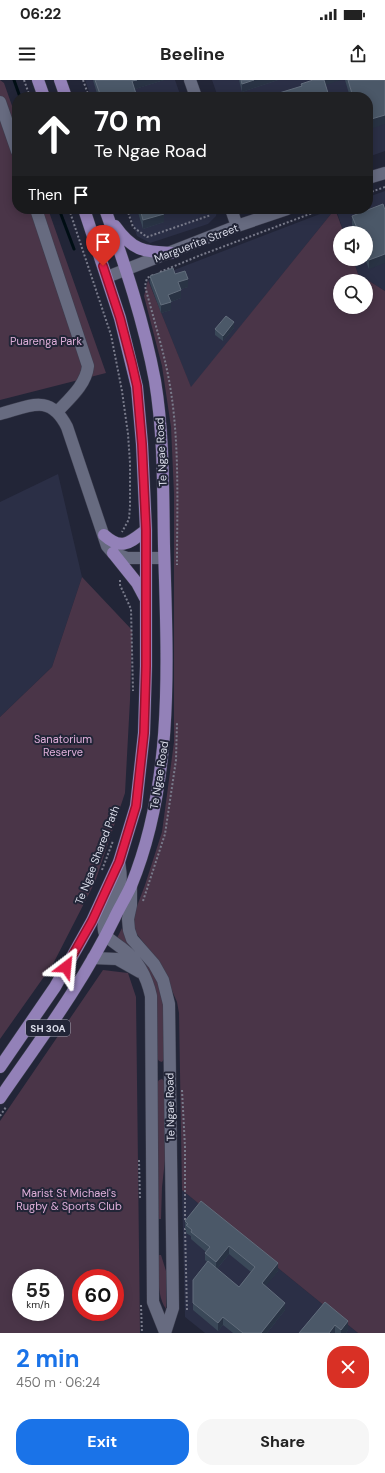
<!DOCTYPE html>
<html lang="en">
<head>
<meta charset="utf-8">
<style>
	body { margin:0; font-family:"DM Sans",sans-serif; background:#f6f6f6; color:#222; height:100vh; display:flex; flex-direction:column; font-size:15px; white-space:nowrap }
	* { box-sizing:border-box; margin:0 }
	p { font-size:13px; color:#767676 }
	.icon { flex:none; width:22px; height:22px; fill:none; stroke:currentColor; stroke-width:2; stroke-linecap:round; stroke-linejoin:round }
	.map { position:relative; height:1253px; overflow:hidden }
	.panel { display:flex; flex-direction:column; background:#fff; flex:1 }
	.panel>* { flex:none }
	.guide { position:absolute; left:12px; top:12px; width:361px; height:122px; border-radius:16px; box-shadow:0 2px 10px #0003; background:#202124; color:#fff; overflow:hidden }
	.buttons { position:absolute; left:333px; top:146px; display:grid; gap:8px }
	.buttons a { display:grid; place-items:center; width:40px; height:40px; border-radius:50%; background:#fff; box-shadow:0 2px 10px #0003; font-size:20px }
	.speed { position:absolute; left:12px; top:1189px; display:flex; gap:8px; font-size:20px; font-weight:700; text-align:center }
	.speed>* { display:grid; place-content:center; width:52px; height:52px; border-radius:50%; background:#fff; box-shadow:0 2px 10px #0003; line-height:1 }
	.speed small { font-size:10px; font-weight:400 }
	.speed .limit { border:6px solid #d22; background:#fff; color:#111 }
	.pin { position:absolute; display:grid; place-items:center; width:34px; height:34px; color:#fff; margin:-41px -17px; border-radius:50% 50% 50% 0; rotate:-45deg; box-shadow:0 0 4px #0007 }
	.pin .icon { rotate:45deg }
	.me { position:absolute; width:44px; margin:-22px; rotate:29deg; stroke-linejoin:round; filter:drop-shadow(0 0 3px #0008) }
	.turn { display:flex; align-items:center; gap:14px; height:84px; padding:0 16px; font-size:18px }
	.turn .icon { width:52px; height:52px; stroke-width:2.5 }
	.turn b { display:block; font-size:28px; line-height:34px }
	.then { display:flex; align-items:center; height:38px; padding:0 16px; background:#0003; gap:8px; font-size:15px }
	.round { display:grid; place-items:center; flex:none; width:42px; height:42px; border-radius:16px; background:#f6f6f6 }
	.headline { display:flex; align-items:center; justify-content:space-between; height:68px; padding:0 16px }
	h1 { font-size:24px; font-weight:700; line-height:30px; color:#1a73e8 }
	.cta { display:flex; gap:8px; margin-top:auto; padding:8px 16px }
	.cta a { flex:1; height:46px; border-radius:16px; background:#1a73e8; color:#fff; font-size:16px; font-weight:700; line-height:46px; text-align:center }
	.cta a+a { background:#f6f6f6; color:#222 }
	.status { display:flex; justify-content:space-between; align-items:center; height:28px; padding:0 20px; background:#fff; direction:ltr }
	.status svg { height:11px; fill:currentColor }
	header { display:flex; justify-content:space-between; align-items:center; height:52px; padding:0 16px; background:#fff; font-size:18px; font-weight:700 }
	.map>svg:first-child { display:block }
	.built { fill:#2b2f46 }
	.green { fill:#4a3548; fill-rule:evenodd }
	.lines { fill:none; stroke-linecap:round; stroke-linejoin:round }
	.stream { stroke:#000e14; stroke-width:3 }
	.minor-casing { stroke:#3d3f4f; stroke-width:13 }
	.major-casing { stroke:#3d3f4f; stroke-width:13 }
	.path { stroke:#797b8b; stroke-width:2; stroke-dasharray:2 2; stroke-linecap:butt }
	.minor { stroke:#676b80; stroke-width:12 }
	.major { stroke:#9381b8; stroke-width:12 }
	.wall { fill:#3a4858; fill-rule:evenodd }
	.shaded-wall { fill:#293344 }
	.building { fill:#4b5868; stroke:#626d7c }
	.route-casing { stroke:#92132f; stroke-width:10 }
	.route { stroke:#e11d48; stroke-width:7 }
	.labels { text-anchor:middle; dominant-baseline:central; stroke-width:4; stroke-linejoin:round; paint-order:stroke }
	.shield { fill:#222537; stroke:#a4a6b4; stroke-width:1 }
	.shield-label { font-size:10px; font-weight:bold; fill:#dbddea }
	.street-label { font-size:11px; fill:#dbddea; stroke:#222537 }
	.park-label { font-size:11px; fill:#deaed9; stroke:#222537 }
</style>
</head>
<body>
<div class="status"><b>06:22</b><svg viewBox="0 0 49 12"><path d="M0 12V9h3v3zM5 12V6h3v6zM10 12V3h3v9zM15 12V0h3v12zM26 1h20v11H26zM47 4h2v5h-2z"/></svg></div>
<header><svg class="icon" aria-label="menu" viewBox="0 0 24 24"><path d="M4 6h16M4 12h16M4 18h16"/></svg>Beeline<svg class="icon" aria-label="share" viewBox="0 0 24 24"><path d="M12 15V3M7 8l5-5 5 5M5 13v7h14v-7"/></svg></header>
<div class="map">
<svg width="385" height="1253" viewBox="0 0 385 1253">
	<rect width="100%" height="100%" fill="#222537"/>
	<path class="built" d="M 85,0 L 175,0 L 181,17 L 91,17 Z
		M 212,0 L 385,0 L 385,71 L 368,77 L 368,17 L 218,17 Z
		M 385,111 L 385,211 L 358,194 L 353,179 L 366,179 L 366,153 L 344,153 L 336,129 L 368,129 L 368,117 Z
		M 128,129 L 217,129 L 216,136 L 208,144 L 150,163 L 137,156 Z
		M 333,129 L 335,129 L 191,308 L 148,200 Z
		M 58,394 L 82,497 L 52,587 L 0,637 L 0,422 Z
		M 182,1110 L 358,1253 L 205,1253 L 185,1237 Z"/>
	<path class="green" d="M 0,0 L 4,3 L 17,40 L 17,129 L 48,129 L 106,293 L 0,320 Z
		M 335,129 L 344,153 L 340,153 L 340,179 L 353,179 L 358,194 L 385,211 L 385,1253 L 358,1253 L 182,1110 L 179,933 L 177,922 L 161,885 L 136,853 L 134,844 L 134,834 L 145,805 L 162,752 L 174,662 L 174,414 L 171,347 L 162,286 L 144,216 L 148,200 L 191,307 ZM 340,201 L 366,201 L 366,227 L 340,227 Z
		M 82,497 L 132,550 L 130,620 L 125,713 L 95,802 L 53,884 L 0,959 L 0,637 L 52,587 Z
		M 122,848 L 128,862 L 156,892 L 163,919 L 164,979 L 162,982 L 159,981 L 157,978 L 157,918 L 152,899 L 117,858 Z
		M 103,890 L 128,893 L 136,917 L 140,1253 L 0,1253 L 0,1041 ZM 21,1198 L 55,1198 L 55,1232 L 21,1232 ZM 81,1198 L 115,1198 L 115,1232 L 81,1232 Z
		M 162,999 L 165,1002 L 165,1080 L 162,1107 L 161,1139 L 158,1139 L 157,1003 L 159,1000 Z
		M 159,1175 L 161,1175 L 166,1191 L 166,1229 C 156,1215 159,1191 159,1175 Z"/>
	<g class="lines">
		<path class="stream" d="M 14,0 L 20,17
			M 59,129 L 74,169"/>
		<g class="minor-casing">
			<path id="minor" d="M 190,0 L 196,17
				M 0,22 L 17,71
				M 368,98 L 385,93
				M 36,129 L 88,286 C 86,305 69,319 57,332
				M 231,129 L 237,146
				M 107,197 L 237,146 L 287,129
				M 0,334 C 30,326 50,313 67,347 L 107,466 L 113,473 L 127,478 L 164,478
				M 119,782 C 120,789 122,798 120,804 C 116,818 97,840 106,856 C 109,859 119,866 123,869 C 138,880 147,898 151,916 L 153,1222 L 165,1252
				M 131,806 L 131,825 L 128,839 L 129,850 L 132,859 L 154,884 L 163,900 L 169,924 L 173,1228 L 165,1253
				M 93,878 L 117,879 L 140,892"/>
		</g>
		<g class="major-casing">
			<path id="major" d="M 38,0 L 44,17
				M 60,0 L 66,17
				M 115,146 C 132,170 143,172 171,173
				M 104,455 C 122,471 129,463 146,450
				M 113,473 L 137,503 L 145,518
				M 0,987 L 55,907 L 92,841 L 119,782 L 136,726 L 144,653 L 146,586 L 146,450 L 142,364 L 137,307 L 120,238 L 84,129
				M 0,1018 C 40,960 83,903 114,839 C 119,828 126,817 131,806 C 175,699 167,578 164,466 C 163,411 164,355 155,301 C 144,242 125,185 105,129"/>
		</g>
		<path class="path" d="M 24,0 L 30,17
			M 83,0 L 89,17
			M 368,113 L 385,107
			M 69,129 L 111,255 L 122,311 L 128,354 L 130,383 L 130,426 L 129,439 L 122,452
			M 127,129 L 133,147 L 147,157 L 211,135
			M 160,192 L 201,175 L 323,129
			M 153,195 L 147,198 L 145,206 C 153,237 163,268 169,300 C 180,360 177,425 177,485
			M 120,500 L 120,505 L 131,529 L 133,611
			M 102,790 L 113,761
			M 143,821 L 165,754 L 176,680 L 177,642
			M 182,1010 L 185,1067 L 185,1141
			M 0,1036 L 6,1027
			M 139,1080 L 140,1120
			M 185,1148 L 187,1232
			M 141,1225 L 142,1253"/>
		<use href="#minor" class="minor"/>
		<use href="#major" class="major"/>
	</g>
	<path class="wall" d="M 93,0 L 164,0 L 135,9 L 137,17 L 98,17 Z
		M 239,0 L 278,0 L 242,12 Z
		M 345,0 L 385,0 L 368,17 L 350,17 Z
		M 383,124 L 369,189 L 365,179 L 366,179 L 366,153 L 355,153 L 352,145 L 352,136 Z
		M 137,129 L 163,129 L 164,142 L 143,149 Z
		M 175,194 L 188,207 L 181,209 L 181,218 L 171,222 L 171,230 L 161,233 L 150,203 L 150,196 Z
		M 234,248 L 223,261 L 215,255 L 215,249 Z
		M 185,1141 L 278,1191 L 265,1206 L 285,1230 L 267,1253 L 233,1253 L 223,1245 L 218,1251 L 193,1230 L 193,1200 L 207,1182 L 205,1180 L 205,1173 L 206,1172 L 191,1159 L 191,1156 L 186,1153 L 186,1150 L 185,1148 ZM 229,1174 L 251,1192 L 239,1207 L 217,1189 Z
		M 325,1222 L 348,1250 L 346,1253 L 299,1253 Z"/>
	<path class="shaded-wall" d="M 137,0 L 164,0 L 132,10 L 132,1 Z
		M 254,0 L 278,0 L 242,12 L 242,4 Z
		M 316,0 L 341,0 L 316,8 Z
		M 385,35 L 385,44 L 368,50 L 368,40 Z
		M 164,134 L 164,142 L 143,149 L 143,140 Z
		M 385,174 L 385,183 L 369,189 L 369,180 Z
		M 188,199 L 188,207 L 178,210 L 178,202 Z
		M 181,210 L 181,218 L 168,223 L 168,215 Z
		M 171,222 L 171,230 L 161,233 L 161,225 Z
		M 234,242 L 234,248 L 223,261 L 223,256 Z
		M 229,1166 L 229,1174 L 216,1190 L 216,1182 Z
		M 278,1183 L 278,1191 L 262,1211 L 262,1203 Z
		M 285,1223 L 285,1230 L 267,1253 L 261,1253 Z
		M 223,1237 L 223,1245 L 218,1251 L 218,1243 Z
		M 348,1241 L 348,1250 L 346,1253 L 341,1253 L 341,1250 Z
		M 335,1245 L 335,1253 L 329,1253 Z"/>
	<path class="building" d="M 95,0 L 137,0 L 132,1 L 137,17 L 101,17 Z
		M 241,0 L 254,0 L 242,4 Z
		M 313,0 L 324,0 L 328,13 L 332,17 L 266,17 L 302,6 L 301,4 Z
		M 348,0 L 385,0 L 385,35 L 368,40 L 368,17 L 353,17 Z
		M 165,14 L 166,17 L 157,17 Z
		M 383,124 L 385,130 L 385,174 L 369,180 L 366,172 L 366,153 L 359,153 L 352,136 Z
		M 140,129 L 163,129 L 164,134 L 143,140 Z
		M 173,188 L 175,194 L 185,191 L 188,199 L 178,202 L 181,210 L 168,215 L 171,222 L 161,225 L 150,196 Z
		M 226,236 L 234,242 L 223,256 L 215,249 Z
		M 201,1121 L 278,1183 L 262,1203 L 285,1223 L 261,1253 L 243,1253 L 223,1237 L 218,1243 L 193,1223 L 193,1200 L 208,1181 L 239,1207 L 255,1187 L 229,1166 L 216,1182 L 205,1173 L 210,1167 L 191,1152 L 192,1150 L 186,1145 L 188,1144 L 185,1141 Z
		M 325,1222 L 348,1241 L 341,1250 L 335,1245 L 329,1253 L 299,1253 Z"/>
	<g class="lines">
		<g class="route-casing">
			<path id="route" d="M 66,887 L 92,841 L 119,782 L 136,726 L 144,653 L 146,586 L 146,450 L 142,364 L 137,306 L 132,284 L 120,238 L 103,186"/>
		</g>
		<use href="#route" class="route"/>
	</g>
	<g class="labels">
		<rect class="shield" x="26" y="940" width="44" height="16" rx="3"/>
		<g class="shield-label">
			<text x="48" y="948">SH 30A</text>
		</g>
		<g class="street-label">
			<text transform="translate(196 163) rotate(-21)">Marguerita Street</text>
			<text transform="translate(161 372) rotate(-93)">Te Ngae Road</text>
			<text transform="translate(159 695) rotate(-81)">Te Ngae Road</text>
			<text transform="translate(97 775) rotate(-69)">Te Ngae Shared Path</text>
			<text transform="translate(170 1027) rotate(-91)">Te Ngae Road</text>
		</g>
		<g class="park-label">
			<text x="46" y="261">Puarenga Park</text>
			<text x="63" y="659">Sanatorium<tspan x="63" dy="13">Reserve</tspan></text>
			<text x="69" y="1113">Marist St Michael's<tspan x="69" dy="13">Rugby &amp; Sports Club</tspan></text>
		</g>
	</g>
</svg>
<div class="buttons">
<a><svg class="icon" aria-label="sound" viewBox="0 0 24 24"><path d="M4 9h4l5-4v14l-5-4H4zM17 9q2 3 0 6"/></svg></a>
<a><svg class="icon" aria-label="search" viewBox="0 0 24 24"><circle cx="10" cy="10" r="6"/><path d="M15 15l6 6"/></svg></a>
</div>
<div class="speed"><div>55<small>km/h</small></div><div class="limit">60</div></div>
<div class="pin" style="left:103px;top:186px;background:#d93025"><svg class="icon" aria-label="arrive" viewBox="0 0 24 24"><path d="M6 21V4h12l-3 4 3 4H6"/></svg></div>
<svg class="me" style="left:66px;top:887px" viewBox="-20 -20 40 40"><path d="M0-17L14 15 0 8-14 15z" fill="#e11d48" stroke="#fff" stroke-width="4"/></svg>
<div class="guide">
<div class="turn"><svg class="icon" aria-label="ahead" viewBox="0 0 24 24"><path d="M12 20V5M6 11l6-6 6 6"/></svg><div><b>70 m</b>Te Ngae Road</div></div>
<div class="then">Then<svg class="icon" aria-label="arrive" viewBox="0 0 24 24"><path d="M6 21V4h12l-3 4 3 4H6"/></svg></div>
</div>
</div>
<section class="panel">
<div class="headline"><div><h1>2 min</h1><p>450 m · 06:24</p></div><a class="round" style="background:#d93025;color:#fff"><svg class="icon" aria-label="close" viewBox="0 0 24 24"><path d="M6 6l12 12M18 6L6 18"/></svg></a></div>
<div class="cta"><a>Exit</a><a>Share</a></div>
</section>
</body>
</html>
